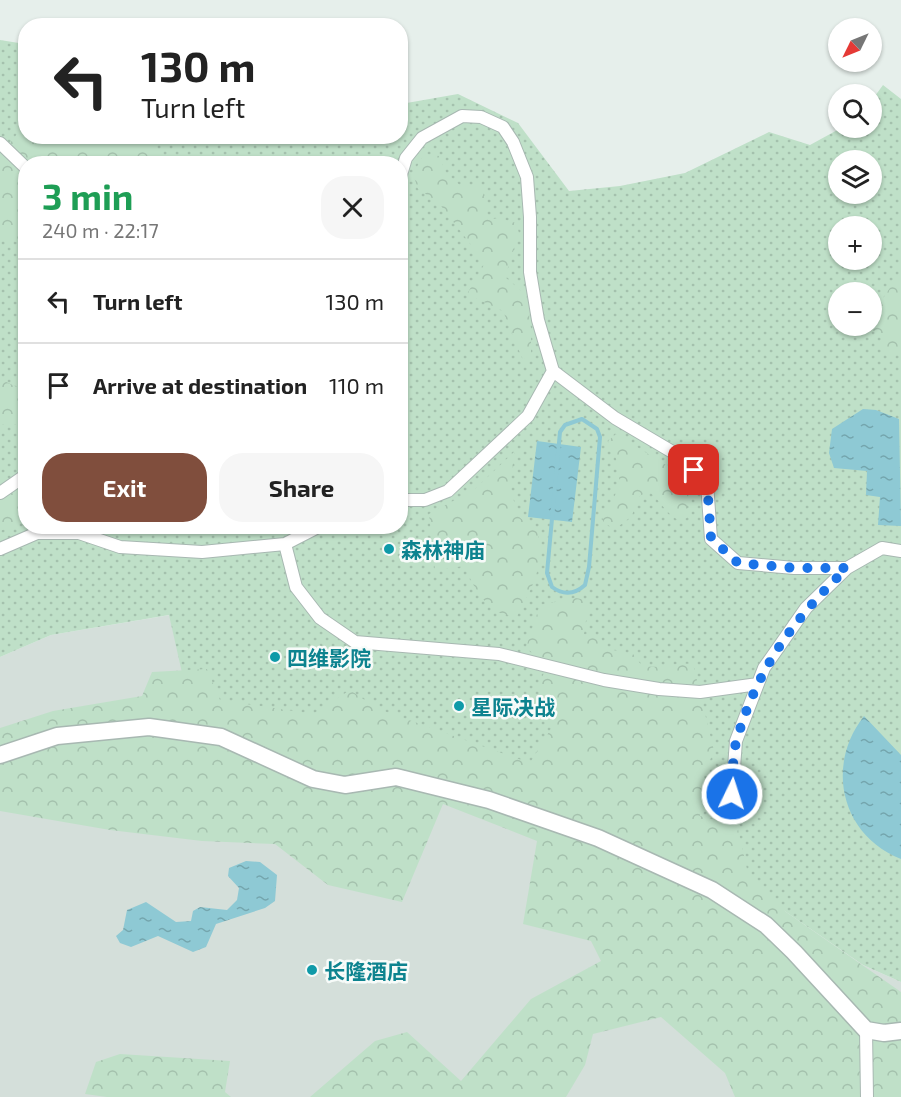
<!DOCTYPE html>
<html lang="en">
<head>
<meta charset="utf-8">
<style>
	body { margin:0; font-family:"Exo 2","Noto Sans SC",sans-serif; background:#f6f6f6; color:#222; height:100vh; display:flex; flex-direction:column; font-size:22px; white-space:nowrap }
	* { box-sizing:border-box; margin:0 }
	p { font-size:20px; color:#767676 }
	.icon { flex:none; width:33px; height:33px; fill:none; stroke:currentColor; stroke-width:2; stroke-linecap:round; stroke-linejoin:round }
	.map { position:relative; flex:1; overflow:hidden }
	.drawer { position:absolute; left:18px; top:156px; width:390px; height:378px; display:flex; flex-direction:column; background:#fff; border-radius:24px; box-shadow:0 2px 4px #0004 }
	.drawer>* { flex:none }
	.guide { position:absolute; left:18px; top:18px; width:390px; height:126px; border-radius:24px; box-shadow:0 2px 4px #0004; background:#fff; color:#222; overflow:hidden }
	.needle { width:39px; rotate:227deg }
	.controls { position:absolute; left:828px; top:18px; display:grid; gap:12px }
	.controls a { display:grid; place-items:center; width:54px; height:54px; border-radius:50%; background:#fff; box-shadow:0 2px 4px #0004; font-size:30px }
	.pin { position:absolute; display:grid; place-items:center; width:51px; height:51px; color:#fff; margin:-26px; border-radius:12px; box-shadow:0 3px 9px #0006 }
	.me { position:absolute; width:66px; margin:-33px; rotate:4deg; stroke-linejoin:round; filter:drop-shadow(0 0 4px #0008) }
	.turn { display:flex; align-items:center; gap:21px; height:126px; padding:0 24px; font-size:27px }
	.turn .icon { width:78px; height:78px; stroke-width:2.5 }
	.turn b { display:block; font-size:42px; line-height:51px }
	.round { display:grid; place-items:center; flex:none; width:63px; height:63px; border-radius:24px; background:#f6f6f6 }
	.head { display:flex; align-items:center; justify-content:space-between; height:102px; padding:0 24px }
	h1 { font-size:36px; font-weight:700; line-height:45px; color:#1e9e55 }
	.primary-button { display:flex; gap:12px; margin-top:auto; padding:12px 24px }
	.primary-button a { flex:1; height:69px; border-radius:24px; background:#804e3d; color:#fff; font-size:24px; font-weight:700; line-height:69px; text-align:center }
	.primary-button a+a { background:#f6f6f6; color:#222 }
	ul { padding:0; list-style:none }
	li { display:flex; align-items:center; gap:18px; height:84px; padding:0 24px; border-top:2px solid #e0e0e0 }
	li div { flex:1 }
	li b { display:block; font-size:22px }
	li em { font-style:normal }
	.map>svg:first-child { display:block }
	.built { fill:#d4dfda }
	.grass { fill:url(#grass-dots); fill-rule:evenodd }
	.forest { fill:url(#forest-crowns) }
	.water { fill:url(#water-ripples) }
	.lines { fill:none; stroke-linecap:round; stroke-linejoin:round }
	.stream { stroke:#8ec9d4; stroke-width:4 }
	.pedestrian-casing { stroke:#a8b8b2; stroke-width:14 }
	.minor-casing { stroke:#a8b8b2; stroke-width:19 }
	.pedestrian { stroke:#fff; stroke-width:12 }
	.minor { stroke:#fff; stroke-width:16 }
	.route { stroke:#1a73e8; stroke-width:10; stroke-dasharray:0 18 }
	.culture-dot { fill:#0f9aa8; stroke:#f7fbf9; stroke-width:2 }
	.labels { text-anchor:middle; dominant-baseline:central; stroke-width:5; stroke-linejoin:round; paint-order:stroke }
	.culture-label { font-size:21px; font-weight:bold; fill:#0d838f; stroke:#f7fbf9; text-anchor:start }
</style>
</head>
<body>
<div class="map">
<svg width="901" height="1097" viewBox="0 0 901 1097">
	<defs>
		<pattern id="grass-dots" width="8" height="8" patternUnits="userSpaceOnUse" patternTransform="scale(1.5)"><rect width="8" height="8" fill="#bfe0c8"/><path d="M2 2h.1M6 6h.1" fill="none" stroke="#a4c1ad" stroke-width="1.8" stroke-linecap="round"/></pattern>
		<pattern id="forest-crowns" width="20" height="18" patternUnits="userSpaceOnUse" patternTransform="scale(1.5)"><rect width="20" height="18" fill="#bfe0c8"/><path d="M2 6a3 3 0 1 1 6 0M12 15a3 3 0 1 1 6 0" fill="none" stroke="#a4c1ad"/></pattern>
		<pattern id="water-ripples" width="26" height="14" patternUnits="userSpaceOnUse" patternTransform="scale(1.5)"><rect width="26" height="14" fill="#8ec9d4"/><path d="M2 4q2-2 4 0t4 0M15 11q2-2 4 0t4 0" fill="none" stroke="#74a5ad"/></pattern>
	</defs>
	<rect width="100%" height="100%" fill="#e6efeb"/>
	<path class="built" d="M 170,615 L 686,843 L 863,965 L 901,982 L 901,1062 L 834,1097 L 0,1097 L 0,657 L 51,635 Z"/>
	<path class="grass" d="M 0,40 L 25,44 L 26,136 L 400,136 L 401,104 L 458,94 L 518,123 L 569,191 L 620,186 L 685,173 L 769,132 L 810,145 L 841,128 L 872,128 L 872,100 L 883,85 L 901,99 L 901,982 L 863,965 L 686,843 L 189,704 L 169,615 L 51,635 L 0,657 ZM 838,160 L 872,160 L 872,194 L 838,194 ZM 26,164 L 400,164 L 400,526 L 26,526 ZM 838,226 L 872,226 L 872,260 L 838,260 ZM 838,292 L 872,292 L 872,326 L 838,326 Z"/>
	<path class="forest" d="M 25,123 L 26,136 L 146,137 L 172,163 L 26,164 L 25,245 L 6,238 L 0,239 L 0,157 Z
		M 424,154 L 439,156 L 446,173 L 462,187 L 482,186 L 488,220 L 498,218 L 516,223 L 519,233 L 505,277 L 526,295 L 531,328 L 531,361 L 522,358 L 503,311 L 467,294 L 485,263 L 438,202 L 418,189 L 413,174 Z
		M 901,271 L 901,355 L 883,353 L 882,338 L 868,326 L 872,326 L 872,315 Z
		M 0,379 L 25,391 L 25,413 L 18,424 L 0,424 Z
		M 616,434 L 666,465 L 687,487 L 687,518 L 678,520 C 664,512 660,499 648,491 L 637,498 L 632,516 L 615,529 L 604,523 L 601,514 C 625,491 623,468 608,441 Z
		M 515,451 L 509,487 L 520,518 L 537,529 C 544,568 535,582 517,616 C 488,617 475,589 464,566 L 435,570 L 429,514 L 475,489 Z
		M 0,475 L 20,496 L 26,494 L 25,521 L 0,531 Z
		M 575,598 L 589,600 L 584,634 L 601,639 L 608,649 L 633,654 L 642,666 C 660,669 675,662 693,664 L 714,751 L 705,772 L 700,816 L 737,825 L 749,878 L 786,912 L 901,992 L 901,1097 L 735,1097 L 725,1073 L 661,1017 L 593,1034 L 585,1065 L 566,1097 L 310,1097 L 375,1041 L 407,1032 L 461,1081 L 531,999 L 601,961 L 591,941 L 523,924 L 537,841 L 443,804 L 402,902 L 328,885 L 275,844 L 202,841 L 110,830 L 0,811 L 0,728 L 53,711 L 142,696 L 152,672 L 207,669 L 220,700 L 313,714 L 350,690 L 378,709 L 530,763 L 552,727 L 552,704 L 537,687 L 547,667 L 526,647 L 540,605 Z
		M 120,1054 L 230,1061 L 225,1092 L 231,1097 L 107,1097 L 85,1094 L 96,1062 Z"/>
	<path class="water" d="M 863,409 L 876,410 L 899,419 L 901,526 L 878,525 L 880,497 L 866,495 L 867,471 L 834,468 L 829,453 L 832,429 Z
		M 537,441 L 581,447 L 572,522 L 528,517 Z
		M 864,716 L 901,755 L 901,859 C 841,835 825,766 864,716 Z
		M 246,861 L 260,862 L 277,875 L 275,901 L 265,908 L 216,924 L 206,947 L 193,952 L 158,936 L 131,947 L 120,943 L 116,936 L 123,930 L 127,910 L 146,902 L 176,922 L 191,921 L 193,911 L 200,907 L 227,910 L 237,900 L 239,888 L 228,876 L 229,868 Z"/>
	<g class="lines">
		<path class="stream" d="M 582,419 L 597,429 L 600,437 L 589,567 L 585,585 C 574,595 563,595 552,587 L 547,573 L 560,432 L 565,425 Z"/>
		<g class="pedestrian-casing">
			<path id="pedestrian" d="M 0,143 L 26,168
				M 400,178 L 406,158 L 422,138 L 462,116 L 481,117 L 503,127 L 513,142 L 527,177 L 530,217 L 530,272 L 538,320 L 553,371 L 615,418 L 681,457 L 707,483 L 711,539 L 738,563 L 794,568 L 847,568
				M 0,493 L 26,475
				M 400,500 L 425,500 L 448,491 L 528,416 L 553,371
				M 285,544 L 296,587 L 320,618 L 355,642 L 499,654 L 604,680 L 659,689 L 700,692 L 758,684
				M 0,549 L 37,533 L 79,533 L 120,547 L 202,552 L 285,544 L 320,526
				M 732,794 L 736,741 L 764,668 L 806,608 L 847,568 L 882,548 L 901,551
				M 866,1030 L 867,1097"/>
		</g>
		<g class="minor-casing">
			<path id="minor" d="M 0,755 L 57,736 L 149,727 L 221,737 L 313,779 L 345,785 L 396,777 L 489,800 L 598,838 L 712,890 L 766,925 L 794,952 L 866,1030 L 884,1033 L 901,1031"/>
		</g>
		<use href="#pedestrian" class="pedestrian"/>
		<use href="#minor" class="minor"/>
	</g>
	<g class="lines">
		<path class="route" d="M 694,470 L 707,483 L 711,538 L 738,563 L 794,568 L 847,568 C 794,619 758,667 737,739 C 732,755 733,776 732,794"/>
	</g>
	<g class="culture-dot">
		<circle cx="389" cy="549" r="6"/>
		<circle cx="275" cy="657" r="6"/>
		<circle cx="459" cy="706" r="6"/>
		<circle cx="312" cy="970" r="6"/>
	</g>
	<g class="labels">
		<g class="culture-label">
			<text x="401" y="549">森林神庙</text>
			<text x="287" y="657">四维影院</text>
			<text x="471" y="706">星际决战</text>
			<text x="324" y="970">长隆酒店</text>
		</g>
	</g>
</svg>
<div class="controls">
<a><svg class="needle" viewBox="-14 -14 28 28"><path d="M0-13l5 13h-10z" fill="#e53935"/><path d="M0 13l5-13h-10z" fill="#767676"/></svg></a>
<a><svg class="icon" aria-label="search" viewBox="0 0 24 24"><circle cx="10" cy="10" r="6"/><path d="M15 15l6 6"/></svg></a>
<a><svg class="icon" aria-label="layers" viewBox="0 0 24 24"><path d="M12 4l9 5-9 5-9-5zM3 14l9 5 9-5"/></svg></a>
<a>+</a>
<a>−</a>
</div>
<div class="pin" style="left:694px;top:470px;background:#d93025"><svg class="icon" aria-label="arrive" viewBox="0 0 24 24"><path d="M6 21V4h12l-3 4 3 4H6"/></svg></div>
<svg class="me" style="left:732px;top:794px" viewBox="-20 -20 40 40"><circle r="17" fill="#1a73e8" stroke="#fff" stroke-width="3"/><path d="M0-11L8 9 0 5-8 9z" fill="#fff"/></svg>
<div class="guide">
<div class="turn"><svg class="icon" aria-label="left" viewBox="0 0 24 24"><path d="M17 20v-9H6M10 6l-5 5 5 5"/></svg><div><b>130 m</b>Turn left</div></div>
</div>
<section class="drawer">
<div class="head"><div><h1>3 min</h1><p>240 m · 22:17</p></div><a class="round"><svg class="icon" aria-label="close" viewBox="0 0 24 24"><path d="M6 6l12 12M18 6L6 18"/></svg></a></div>
<ul>
<li><svg class="icon" aria-label="left" viewBox="0 0 24 24"><path d="M17 20v-9H6M10 6l-5 5 5 5"/></svg><div><b>Turn left</b></div><em>130 m</em></li>
<li><svg class="icon" aria-label="arrive" viewBox="0 0 24 24"><path d="M6 21V4h12l-3 4 3 4H6"/></svg><div><b>Arrive at destination</b></div><em>110 m</em></li>
</ul>
<div class="primary-button"><a>Exit</a><a>Share</a></div>
</section>
</div>
</body>
</html>
